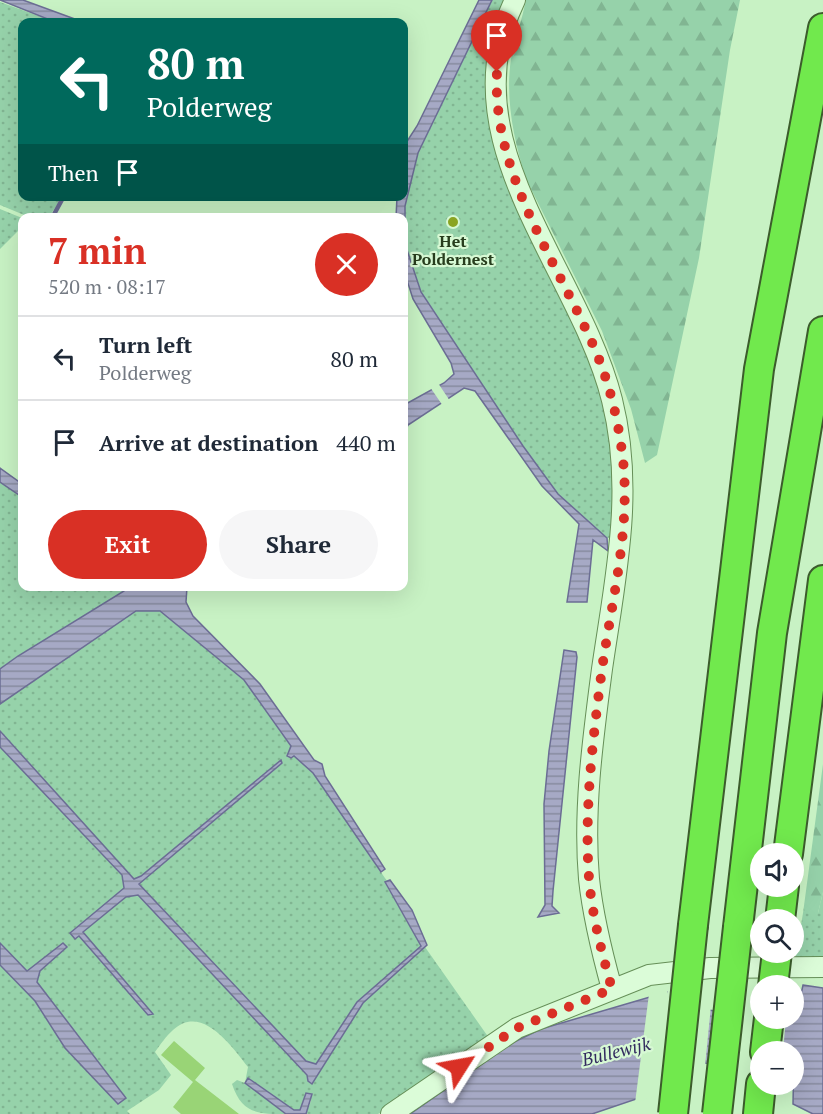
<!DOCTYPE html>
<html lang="en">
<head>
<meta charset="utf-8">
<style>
	body { margin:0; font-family:"PT Serif",serif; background:#f6f6f7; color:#1f2937; height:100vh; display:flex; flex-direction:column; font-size:22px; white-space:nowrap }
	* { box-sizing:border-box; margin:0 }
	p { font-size:20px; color:#747a83 }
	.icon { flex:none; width:33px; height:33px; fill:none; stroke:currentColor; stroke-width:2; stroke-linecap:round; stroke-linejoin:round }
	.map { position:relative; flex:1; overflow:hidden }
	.details { position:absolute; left:18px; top:213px; width:390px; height:378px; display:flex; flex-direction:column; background:#fff; border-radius:12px; box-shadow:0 6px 24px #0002 }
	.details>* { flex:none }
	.hud { position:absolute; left:18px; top:18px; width:390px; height:183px; border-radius:12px; box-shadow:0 6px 24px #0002; background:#00695c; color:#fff; overflow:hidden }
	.controls { position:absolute; left:750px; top:843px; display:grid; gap:12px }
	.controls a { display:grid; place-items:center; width:54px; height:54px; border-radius:50%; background:#fff; box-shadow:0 6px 24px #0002; font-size:30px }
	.pin { position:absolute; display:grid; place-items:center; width:51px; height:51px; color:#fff; margin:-62px -26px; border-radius:50% 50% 50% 0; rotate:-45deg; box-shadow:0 0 6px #0007 }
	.pin .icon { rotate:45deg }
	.me { position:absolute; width:66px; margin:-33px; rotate:56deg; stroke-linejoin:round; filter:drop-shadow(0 0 4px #0008) }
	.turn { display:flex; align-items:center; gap:21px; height:126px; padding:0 30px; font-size:27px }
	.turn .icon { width:78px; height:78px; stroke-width:2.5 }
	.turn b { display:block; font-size:42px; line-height:51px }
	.then { display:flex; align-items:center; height:57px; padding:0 30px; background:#0003; gap:12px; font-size:22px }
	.round { display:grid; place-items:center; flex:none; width:63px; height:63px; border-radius:32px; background:#f6f6f7 }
	.overview { display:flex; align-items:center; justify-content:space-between; height:102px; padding:0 30px }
	h1 { font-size:36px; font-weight:600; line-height:45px; color:#d93025 }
	.action { display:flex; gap:12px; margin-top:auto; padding:12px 30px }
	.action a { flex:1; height:69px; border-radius:36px; background:#d93025; color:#fff; font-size:24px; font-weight:600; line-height:69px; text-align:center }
	.action a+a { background:#f6f6f7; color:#1f2937 }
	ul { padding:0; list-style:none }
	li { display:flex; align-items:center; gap:18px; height:84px; padding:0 30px; border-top:2px solid #e0e1e3 }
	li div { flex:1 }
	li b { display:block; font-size:22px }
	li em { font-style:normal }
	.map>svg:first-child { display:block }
	.grass { fill:url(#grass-dots) }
	.forest { fill:url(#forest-firs) }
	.water { fill:url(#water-rules); stroke:#6b6d94; stroke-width:1.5 }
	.pier { fill:#c8f2c4 }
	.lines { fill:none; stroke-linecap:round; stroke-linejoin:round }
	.stream { stroke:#6b6d94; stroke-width:4.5 }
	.building { fill:#99d476 }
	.minor-casing { stroke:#668f58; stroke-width:22 }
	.highway-casing { stroke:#3c5c2c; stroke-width:32 }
	.minor { stroke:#dbfcd8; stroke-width:20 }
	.highway { stroke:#71e94d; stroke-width:28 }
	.highway-bridge-casing { stroke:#3c5c2c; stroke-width:32; stroke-linecap:butt }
	.highway-bridge { stroke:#71e94d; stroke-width:28 }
	.route { stroke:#d93025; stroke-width:10; stroke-dasharray:0 18 }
	.poi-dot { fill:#8aa422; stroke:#d7f9d4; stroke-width:2 }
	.labels { text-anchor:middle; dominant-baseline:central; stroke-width:4.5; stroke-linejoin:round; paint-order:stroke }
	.poi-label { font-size:16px; font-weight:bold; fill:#273d1d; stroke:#d7f9d4 }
	.water-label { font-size:18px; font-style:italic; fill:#332b5f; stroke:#d7f9d4 }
</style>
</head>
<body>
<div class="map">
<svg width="823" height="1114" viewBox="0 0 823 1114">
	<defs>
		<pattern id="grass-dots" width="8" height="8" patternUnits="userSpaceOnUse" patternTransform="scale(1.5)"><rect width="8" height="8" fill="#96d2aa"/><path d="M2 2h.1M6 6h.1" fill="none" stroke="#81b592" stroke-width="1.8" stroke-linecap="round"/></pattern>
		<pattern id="forest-firs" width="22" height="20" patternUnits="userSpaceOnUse" patternTransform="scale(1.5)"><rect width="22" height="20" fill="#96d2aa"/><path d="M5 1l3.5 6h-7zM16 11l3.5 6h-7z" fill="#81b592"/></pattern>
		<pattern id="water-rules" width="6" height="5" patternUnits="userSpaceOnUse" patternTransform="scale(1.5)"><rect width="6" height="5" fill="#a6a9c5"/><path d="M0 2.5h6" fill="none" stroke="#878b9f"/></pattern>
	</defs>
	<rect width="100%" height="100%" fill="#c8f2c4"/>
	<path class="grass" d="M 492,0 L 509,0 L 491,108 L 591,358 L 612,435 L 615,537 L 607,538 L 558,494 L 523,446 L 421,292 L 405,244 L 405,206 L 418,153 Z
		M 0,2 L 55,22 L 22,22 L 22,196 L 62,197 L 49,217 L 29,217 L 0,205 Z
		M 0,209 L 22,218 L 22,227 L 0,249 Z
		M 0,482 L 22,497 L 22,586 L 125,587 L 125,591 L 18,656 L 0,669 Z
		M 136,611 L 160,611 L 244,680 L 276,723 L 291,746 L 294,755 L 313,773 L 387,881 L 385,883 L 421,946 L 357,1002 L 316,1064 L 306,1061 L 139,884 L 281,761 L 141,876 L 134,879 L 0,731 L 0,704 Z
		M 0,747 L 122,875 L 125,888 L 70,933 L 79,935 L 153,1014 L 82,932 L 126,897 L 138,895 L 307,1075 L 308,1081 L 312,1084 L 363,1003 L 425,947 L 489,1038 L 378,1114 L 306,1114 L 311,1101 L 306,1093 L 301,1110 L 294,1110 L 248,1079 L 245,1083 L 286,1114 C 258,1114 242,1114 232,1084 L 237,1080 L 245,1083 L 248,1067 C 232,1047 202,1003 173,1030 C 166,1036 160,1045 155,1052 L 171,1075 L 159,1090 L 127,1111 L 130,1114 L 0,1114 L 0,965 L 35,1001 L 65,1048 L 126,1098 L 37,982 L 40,971 L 67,947 L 63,943 L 27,971 L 0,943 Z
		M 823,892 L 823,959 L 795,961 L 803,913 L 818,913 Z"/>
	<path class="forest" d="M 526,0 L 740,0 L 730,50 L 699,258 L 657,455 L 645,463 L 631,409 L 602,331 L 526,179 C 514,141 505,99 511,59 C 515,39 522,20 526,0 Z
		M 823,764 L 823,892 L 818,913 L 803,913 Z"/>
	<path class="water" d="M 0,0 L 23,0 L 83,22 L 55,22 Z
		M 479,0 L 492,0 L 418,153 L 405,206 L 405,244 L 421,292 L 523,446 L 558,494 L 607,538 L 608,551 L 593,540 L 587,602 L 567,602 L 579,524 L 542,486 L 475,391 L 464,388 L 408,425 L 404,435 L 404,405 L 444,383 L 454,374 L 451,363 L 413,299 L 404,271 L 404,218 L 396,218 L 397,197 L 404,196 L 404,146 L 417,126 Z
		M 0,468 L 22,484 L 22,497 L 0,482 Z
		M 125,587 L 187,587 L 186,602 L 193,616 L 260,684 L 314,760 L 322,764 L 325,776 L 385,869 L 381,872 L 313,773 L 294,756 L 291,758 L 287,756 L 291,746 L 244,680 L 160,611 L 136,611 L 0,704 L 0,669 L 18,656 L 124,591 Z
		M 564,650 L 576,652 L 577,657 L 553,891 L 552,906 L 559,913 L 538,917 L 545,905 L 544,804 L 549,751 Z
		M 0,731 L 134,879 L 141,876 L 281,760 L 282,763 L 139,884 L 306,1061 L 316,1064 L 357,1002 L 421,946 L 385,882 L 390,880 L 412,910 L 427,945 L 363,1003 L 312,1084 L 308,1081 L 307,1075 L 138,895 L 126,897 L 83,932 L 153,1014 L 148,1015 L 79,936 L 75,939 L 70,933 L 124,888 L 122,875 L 0,747 Z
		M 0,943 L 27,971 L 63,943 L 67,947 L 40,971 L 37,982 L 126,1098 L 118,1104 L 65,1048 L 35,1001 L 0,965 Z
		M 803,985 L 823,988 L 823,1114 L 813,1114 L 793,1104 L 794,1052 L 760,1052 L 754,1070 L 663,1057 L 657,1092 L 592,1114 L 410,1114 L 512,1043 L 541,1029 L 667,992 L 668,1005 C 711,1009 753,1019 796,1018 Z
		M 248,1078 L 294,1110 L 300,1110 L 306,1093 L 312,1094 L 306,1114 L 286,1114 L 245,1083 Z"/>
	<path class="pier" d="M 438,383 L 450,401 L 443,406 L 430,387 Z
		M 667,989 L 670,1003 L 711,1006 L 705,1066 L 665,1060 L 660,1094 L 635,1103 L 649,994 Z
		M 718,1007 L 760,1012 L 760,1018 L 786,1019 L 783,1051 L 760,1052 L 760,1066 L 753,1073 L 711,1067 Z"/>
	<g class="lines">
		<path class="stream" d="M 52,218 L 64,196"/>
	</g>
	<path class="building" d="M 174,1041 L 205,1068 L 195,1080 L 239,1114 L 181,1114 L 173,1107 L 193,1082 L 161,1055 Z"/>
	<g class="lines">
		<g class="minor-casing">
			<path id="minor" d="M 515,0 C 446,142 580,270 612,400 C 635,491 615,579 602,669 C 593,738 583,810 589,879 C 593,917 602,953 612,989
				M 391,1114 L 517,1028 L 649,975 L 710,968 L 823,967"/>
		</g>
		<g class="highway-casing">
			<path id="highway" d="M 788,854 L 823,580
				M 780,920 L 784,886
				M 693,925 L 759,369 L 823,28
				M 738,927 L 772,633 L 823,331
				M 765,1052 L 769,1018
				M 758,1114 L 761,1084"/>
		</g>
		<use href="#minor" class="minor"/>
		<use href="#highway" class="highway"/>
		<g class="highway-bridge-casing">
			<path id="highway-bridge" d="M 773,986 L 777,952
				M 673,1114 L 693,925
				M 717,1114 L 738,927"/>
		</g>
		<use href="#highway-bridge" class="highway-bridge"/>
	</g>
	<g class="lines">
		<path class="route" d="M 459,1067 L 517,1028 L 612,989 C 602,953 592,916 589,878 C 584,809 593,738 602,669 C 612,599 632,524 622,452 C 617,412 606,371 588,334 C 550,251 492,168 497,72"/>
	</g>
	<circle class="poi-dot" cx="453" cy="222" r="6"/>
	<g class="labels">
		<g class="poi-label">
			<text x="453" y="241">Het<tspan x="453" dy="18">Poldernest</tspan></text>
		</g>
		<g class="water-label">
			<text transform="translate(616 1051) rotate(-14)">Bullewijk</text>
		</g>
	</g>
</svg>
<div class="controls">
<a><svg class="icon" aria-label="sound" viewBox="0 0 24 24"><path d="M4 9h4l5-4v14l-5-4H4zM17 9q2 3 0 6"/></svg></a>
<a><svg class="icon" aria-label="search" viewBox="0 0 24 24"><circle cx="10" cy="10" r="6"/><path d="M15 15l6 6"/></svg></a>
<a>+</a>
<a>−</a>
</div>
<div class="pin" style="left:497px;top:72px;background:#d93025"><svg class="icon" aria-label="arrive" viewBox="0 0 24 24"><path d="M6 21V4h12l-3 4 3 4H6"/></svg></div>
<svg class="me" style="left:459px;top:1067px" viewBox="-20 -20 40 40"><path d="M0-17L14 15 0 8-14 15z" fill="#d93025" stroke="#fff" stroke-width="4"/></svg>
<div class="hud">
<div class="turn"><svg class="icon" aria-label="left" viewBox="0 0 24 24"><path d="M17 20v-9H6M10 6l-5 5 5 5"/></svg><div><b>80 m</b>Polderweg</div></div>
<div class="then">Then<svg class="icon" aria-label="arrive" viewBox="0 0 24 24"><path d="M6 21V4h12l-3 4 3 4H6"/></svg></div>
</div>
<section class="details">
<div class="overview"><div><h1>7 min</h1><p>520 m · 08:17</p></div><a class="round" style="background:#d93025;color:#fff"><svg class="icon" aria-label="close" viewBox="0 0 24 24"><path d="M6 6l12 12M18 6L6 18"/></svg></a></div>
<ul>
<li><svg class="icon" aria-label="left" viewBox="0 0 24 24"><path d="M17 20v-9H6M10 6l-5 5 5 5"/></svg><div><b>Turn left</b><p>Polderweg</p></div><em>80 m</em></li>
<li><svg class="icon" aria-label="arrive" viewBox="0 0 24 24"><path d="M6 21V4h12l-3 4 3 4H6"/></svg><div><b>Arrive at destination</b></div><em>440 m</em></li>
</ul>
<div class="action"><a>Exit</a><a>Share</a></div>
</section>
</div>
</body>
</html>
